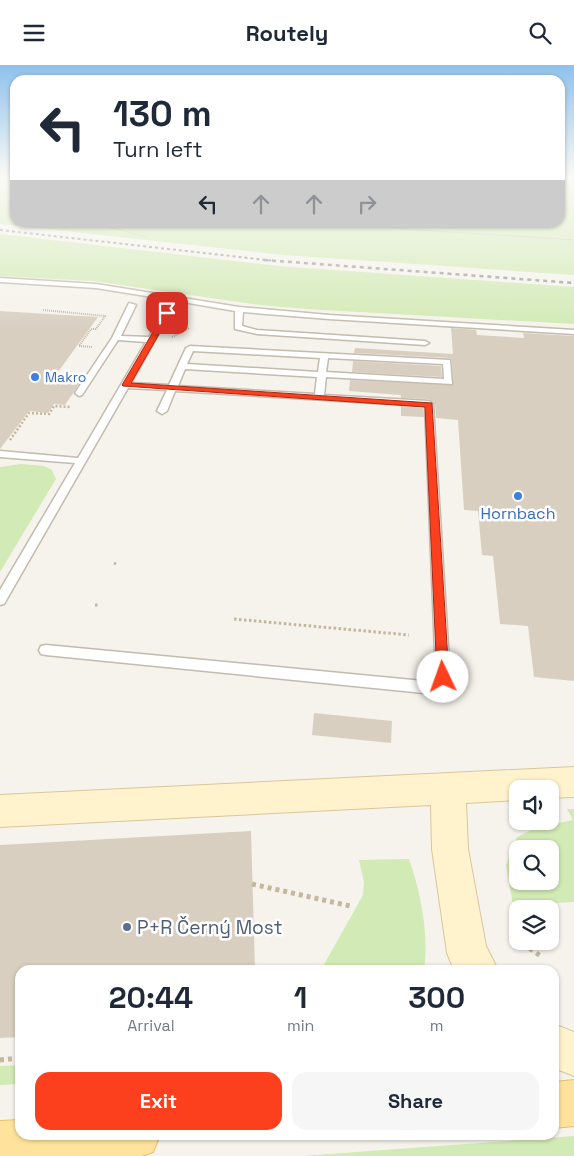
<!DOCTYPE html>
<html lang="en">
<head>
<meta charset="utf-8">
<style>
	body { margin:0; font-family:"Space Grotesk",sans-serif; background:#f6f6f7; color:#1f2937; height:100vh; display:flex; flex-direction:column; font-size:19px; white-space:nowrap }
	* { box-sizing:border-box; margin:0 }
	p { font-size:16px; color:#747a83 }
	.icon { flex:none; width:28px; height:28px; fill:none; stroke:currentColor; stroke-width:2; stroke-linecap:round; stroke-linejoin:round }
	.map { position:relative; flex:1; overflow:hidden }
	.panel { position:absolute; left:15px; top:900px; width:544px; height:175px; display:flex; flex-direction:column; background:#fff; border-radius:15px; box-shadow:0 1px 4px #0004 }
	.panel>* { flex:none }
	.banner { position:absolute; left:10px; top:10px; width:555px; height:152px; border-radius:15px; box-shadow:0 1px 4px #0004; background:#fff; color:#1f2937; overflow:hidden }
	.buttons { position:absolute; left:509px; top:715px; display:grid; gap:10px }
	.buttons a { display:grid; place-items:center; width:50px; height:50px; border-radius:10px; background:#fff; box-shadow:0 1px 4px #0004; font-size:25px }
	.pin { position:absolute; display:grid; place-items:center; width:42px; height:42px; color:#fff; margin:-21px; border-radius:10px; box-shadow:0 2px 8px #0006 }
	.me { position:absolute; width:55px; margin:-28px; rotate:357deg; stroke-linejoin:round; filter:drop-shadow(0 0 4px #0008) }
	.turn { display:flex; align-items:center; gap:18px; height:105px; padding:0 20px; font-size:22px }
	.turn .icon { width:65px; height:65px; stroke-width:2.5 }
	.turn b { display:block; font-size:35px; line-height:42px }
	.lanes { display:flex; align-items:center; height:48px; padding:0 20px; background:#0003; justify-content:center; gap:25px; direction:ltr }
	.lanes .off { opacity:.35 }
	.eta { display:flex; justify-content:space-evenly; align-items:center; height:85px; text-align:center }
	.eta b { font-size:30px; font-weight:600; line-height:35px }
	.primary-button { display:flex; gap:10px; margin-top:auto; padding:10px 20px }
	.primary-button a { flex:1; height:58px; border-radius:15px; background:#fc3f1d; color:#fff; font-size:20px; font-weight:600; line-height:58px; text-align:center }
	.primary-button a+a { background:#f6f6f7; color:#1f2937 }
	header { display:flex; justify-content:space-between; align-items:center; height:65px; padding:0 20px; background:#fff; font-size:22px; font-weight:600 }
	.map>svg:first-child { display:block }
	.green { fill:#d2eab5; fill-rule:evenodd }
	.building { fill:#d8cfc1 }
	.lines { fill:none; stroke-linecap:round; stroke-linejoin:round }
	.lane-casing { stroke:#c2bbae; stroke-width:3 }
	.secondary-casing { stroke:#d6c79b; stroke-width:2 }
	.primary-casing { stroke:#e6c16a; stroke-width:2 }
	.path-far4 { stroke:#c4b79f; stroke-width:1; stroke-dasharray:1 1; stroke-linecap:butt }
	.path-far3 { stroke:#c4b79f; stroke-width:2; stroke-dasharray:1 1; stroke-linecap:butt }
	.path-far2 { stroke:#c4b79f; stroke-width:2.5; stroke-dasharray:2 2; stroke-linecap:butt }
	.path-far1 { stroke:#c4b79f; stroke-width:3; stroke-dasharray:2.5 2.5; stroke-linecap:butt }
	.path { stroke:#c4b79f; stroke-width:5; stroke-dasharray:4 4; stroke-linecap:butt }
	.lane { fill:#fff; fill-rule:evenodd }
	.secondary { fill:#fff3cd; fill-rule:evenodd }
	.primary { fill:#ffe39c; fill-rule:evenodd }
	.rail-far1 { stroke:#9a9a9a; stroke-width:2; stroke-dasharray:3 3; stroke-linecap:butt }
	.rail { stroke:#9a9a9a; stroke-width:2.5; stroke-dasharray:4 4; stroke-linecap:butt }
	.route { fill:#fc3f1d; stroke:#a42913 }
	.shop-dot { fill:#3f7fe0; stroke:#fff; stroke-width:2 }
	.service-dot { fill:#5c6f8a; stroke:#fff; stroke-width:2 }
	.labels { text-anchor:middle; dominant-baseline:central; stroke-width:5; stroke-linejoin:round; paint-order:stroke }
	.far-shop-label { font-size:14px; fill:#366cbe; stroke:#fff; text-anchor:start }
	.shop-label { font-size:16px; fill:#366cbe; stroke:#fff }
	.near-service-label { font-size:19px; fill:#4e5e75; stroke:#fff; text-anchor:start }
</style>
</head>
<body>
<header><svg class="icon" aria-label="menu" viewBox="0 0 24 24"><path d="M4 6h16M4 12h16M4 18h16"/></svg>Routely<svg class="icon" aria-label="search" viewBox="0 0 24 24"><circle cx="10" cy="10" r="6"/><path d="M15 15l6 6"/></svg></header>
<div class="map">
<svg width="574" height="1091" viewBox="0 0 574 1091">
	<rect width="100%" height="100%" fill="#f6f3ec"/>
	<path class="green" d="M 0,113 L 15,113 L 15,158 L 560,158 L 560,113 L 574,113 L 574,210 L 284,190 L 0,159 Z
		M 0,169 L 278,201 L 574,222 L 574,259 L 306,244 L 260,240 L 93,216 L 0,211 Z
		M 21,399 L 44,401 L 52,405 L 56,414 L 0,507 L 0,402 Z
		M 567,744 L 574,744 L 574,837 L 513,840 L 506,800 L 517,772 L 535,763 L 573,755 ZM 518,784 L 550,784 L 550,816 L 518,816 Z
		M 409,794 C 421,828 429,869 424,905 L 321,905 L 363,830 L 364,817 L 359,795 Z
		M 20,1000 L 20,1019 L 0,1020 L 0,1001 Z
		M 574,1071 L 574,1091 L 302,1091 Z"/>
	<path class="building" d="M 0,246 L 98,252 L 55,311 L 83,313 L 65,340 L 54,339 L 48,348 L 29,346 L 0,384 Z
		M 451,263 L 476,265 L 477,270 L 524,273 L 523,268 L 574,271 L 574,616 L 534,612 L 528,561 L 500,559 L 493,491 L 482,490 L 478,446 L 464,445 L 458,355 L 436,353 L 435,339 L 429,334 L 401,333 L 401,330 L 349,326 L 350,315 L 453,320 L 452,295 L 450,293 L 354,288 L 355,283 L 453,289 Z
		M 353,296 L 441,301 L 442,312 L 352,307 Z
		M 401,341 L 423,343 L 424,352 L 401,351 Z
		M 314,648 L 392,656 L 391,678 L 312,670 Z
		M 251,766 L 255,905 L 20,905 L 20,972 L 0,973 L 0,780 Z"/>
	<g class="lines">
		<g class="lane-casing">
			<path id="lane" d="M 0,213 L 96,219 L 239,242 L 329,250 L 574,265 L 574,269 L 329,254 L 243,247 L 242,261 L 257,265 L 425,276 L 429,278 L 425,280 L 257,269 L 235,264 L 235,246 L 177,236 L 131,318 L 169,320 L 186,283 L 190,281 L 450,295 L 452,319 L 326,312 L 324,330 L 429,336 L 433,339 L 450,612 L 448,616 L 443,617 L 438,616 L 436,612 L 425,341 L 175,326 L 167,346 L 162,349 L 157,346 L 167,325 L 128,323 L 4,539 L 0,540 L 0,525 L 75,398 L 0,392 L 0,386 L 78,393 L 146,277 L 118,275 L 82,330 L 79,331 L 75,328 L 112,273 L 129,238 L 136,240 L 121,271 L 149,272 L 171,235 L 96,223 L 0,217 ZM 193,286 L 320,293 L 318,307 L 187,299 ZM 328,293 L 443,299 L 444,314 L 326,307 ZM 185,304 L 317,312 L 315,329 L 178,321 Z
				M 46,580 L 444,618 L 449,620 L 451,624 L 449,628 L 444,630 L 46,590 L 41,589 L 39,585 L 41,581 Z"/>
		</g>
		<g class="secondary-casing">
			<path id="secondary" d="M 574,702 L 574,732 L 550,733 L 550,724 L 518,724 L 518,735 L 466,738 L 468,784 L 486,881 L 498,905 L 454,905 L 447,888 L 432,784 L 431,740 L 0,762 L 0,730 Z
				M 554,959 L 574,967 L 574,1011 L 554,1003 Z"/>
		</g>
		<g class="primary-casing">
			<path id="primary" d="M 574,1015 L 574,1061 L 554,1063 L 554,1017 Z
				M 20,1055 L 20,1070 L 160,1070 L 153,1087 L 142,1091 L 0,1091 L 0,1056 Z"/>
		</g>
		<path class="path-far4" d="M 9,126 L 15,133
			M 0,128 L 15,125
			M 95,158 L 146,172
			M 371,158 L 404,164 L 574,175"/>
		<path class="path-far3" d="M 43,245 L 105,251 L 96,264 L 91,264 L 79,281 L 92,282
			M 172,272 L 189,263"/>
		<path class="path-far2" d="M 10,375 L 29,348 L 49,349 L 54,341 L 71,342"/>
		<path class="path-far1" d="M 114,498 L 116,499
			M 95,540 L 99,540
			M 234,554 L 409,570"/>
		<path class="path" d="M 252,819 L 350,841
			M 523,879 L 542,892
			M 0,995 L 20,993"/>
		<use href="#lane" class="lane"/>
		<use href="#secondary" class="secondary"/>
		<use href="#primary" class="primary"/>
		<path class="rail-far1" d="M 0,165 L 275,196"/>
		<path class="rail" d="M 264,195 L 574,218"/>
	</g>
	<linearGradient id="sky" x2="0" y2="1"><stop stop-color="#8fc1ec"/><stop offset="0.42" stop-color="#fbfaf6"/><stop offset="1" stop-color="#fbfaf6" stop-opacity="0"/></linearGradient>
	<rect width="574" height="266" fill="url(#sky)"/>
	<path class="route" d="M 167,246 L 171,248 L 131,318 L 432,338 L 449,612 L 447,615 L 439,615 L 437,612 L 425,342 L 123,321 L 122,320 L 164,248 Z"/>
	<g class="shop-dot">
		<circle cx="35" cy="312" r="5"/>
		<circle cx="518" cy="431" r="5"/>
	</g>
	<circle class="service-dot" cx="127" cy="862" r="5"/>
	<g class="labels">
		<g class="far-shop-label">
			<text x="45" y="312">Makro</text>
		</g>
		<g class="shop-label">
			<text x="518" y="448">Hornbach</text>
		</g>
		<g class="near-service-label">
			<text x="137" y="862">P+R Černý Most</text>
		</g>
	</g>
</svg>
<div class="buttons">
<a><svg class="icon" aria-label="sound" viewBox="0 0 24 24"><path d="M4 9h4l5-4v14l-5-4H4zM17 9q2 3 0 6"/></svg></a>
<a><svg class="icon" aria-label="search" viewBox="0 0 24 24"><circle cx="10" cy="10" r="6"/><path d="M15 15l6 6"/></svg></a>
<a><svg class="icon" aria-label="layers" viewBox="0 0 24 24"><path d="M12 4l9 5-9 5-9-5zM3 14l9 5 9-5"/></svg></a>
</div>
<div class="pin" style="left:167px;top:248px;background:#d93025"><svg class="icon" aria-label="arrive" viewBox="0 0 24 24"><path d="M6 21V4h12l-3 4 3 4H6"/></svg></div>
<svg class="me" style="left:443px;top:612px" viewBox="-20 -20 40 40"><circle r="19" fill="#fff"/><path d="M0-13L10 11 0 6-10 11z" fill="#fc3f1d"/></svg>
<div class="banner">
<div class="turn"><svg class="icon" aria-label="left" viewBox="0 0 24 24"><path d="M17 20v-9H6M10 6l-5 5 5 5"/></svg><div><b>130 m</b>Turn left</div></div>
<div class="lanes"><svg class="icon" aria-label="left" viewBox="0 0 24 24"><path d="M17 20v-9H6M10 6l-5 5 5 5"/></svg><svg class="icon off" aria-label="ahead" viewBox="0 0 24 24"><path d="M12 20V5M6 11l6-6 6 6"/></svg><svg class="icon off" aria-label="ahead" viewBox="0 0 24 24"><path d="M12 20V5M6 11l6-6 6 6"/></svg><svg class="icon off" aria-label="right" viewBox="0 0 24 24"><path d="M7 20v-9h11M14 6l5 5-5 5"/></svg></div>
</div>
<section class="panel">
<div class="eta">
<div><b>20:44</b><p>Arrival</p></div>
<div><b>1</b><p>min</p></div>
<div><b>300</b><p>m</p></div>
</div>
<div class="primary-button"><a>Exit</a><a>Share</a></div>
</section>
</div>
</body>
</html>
